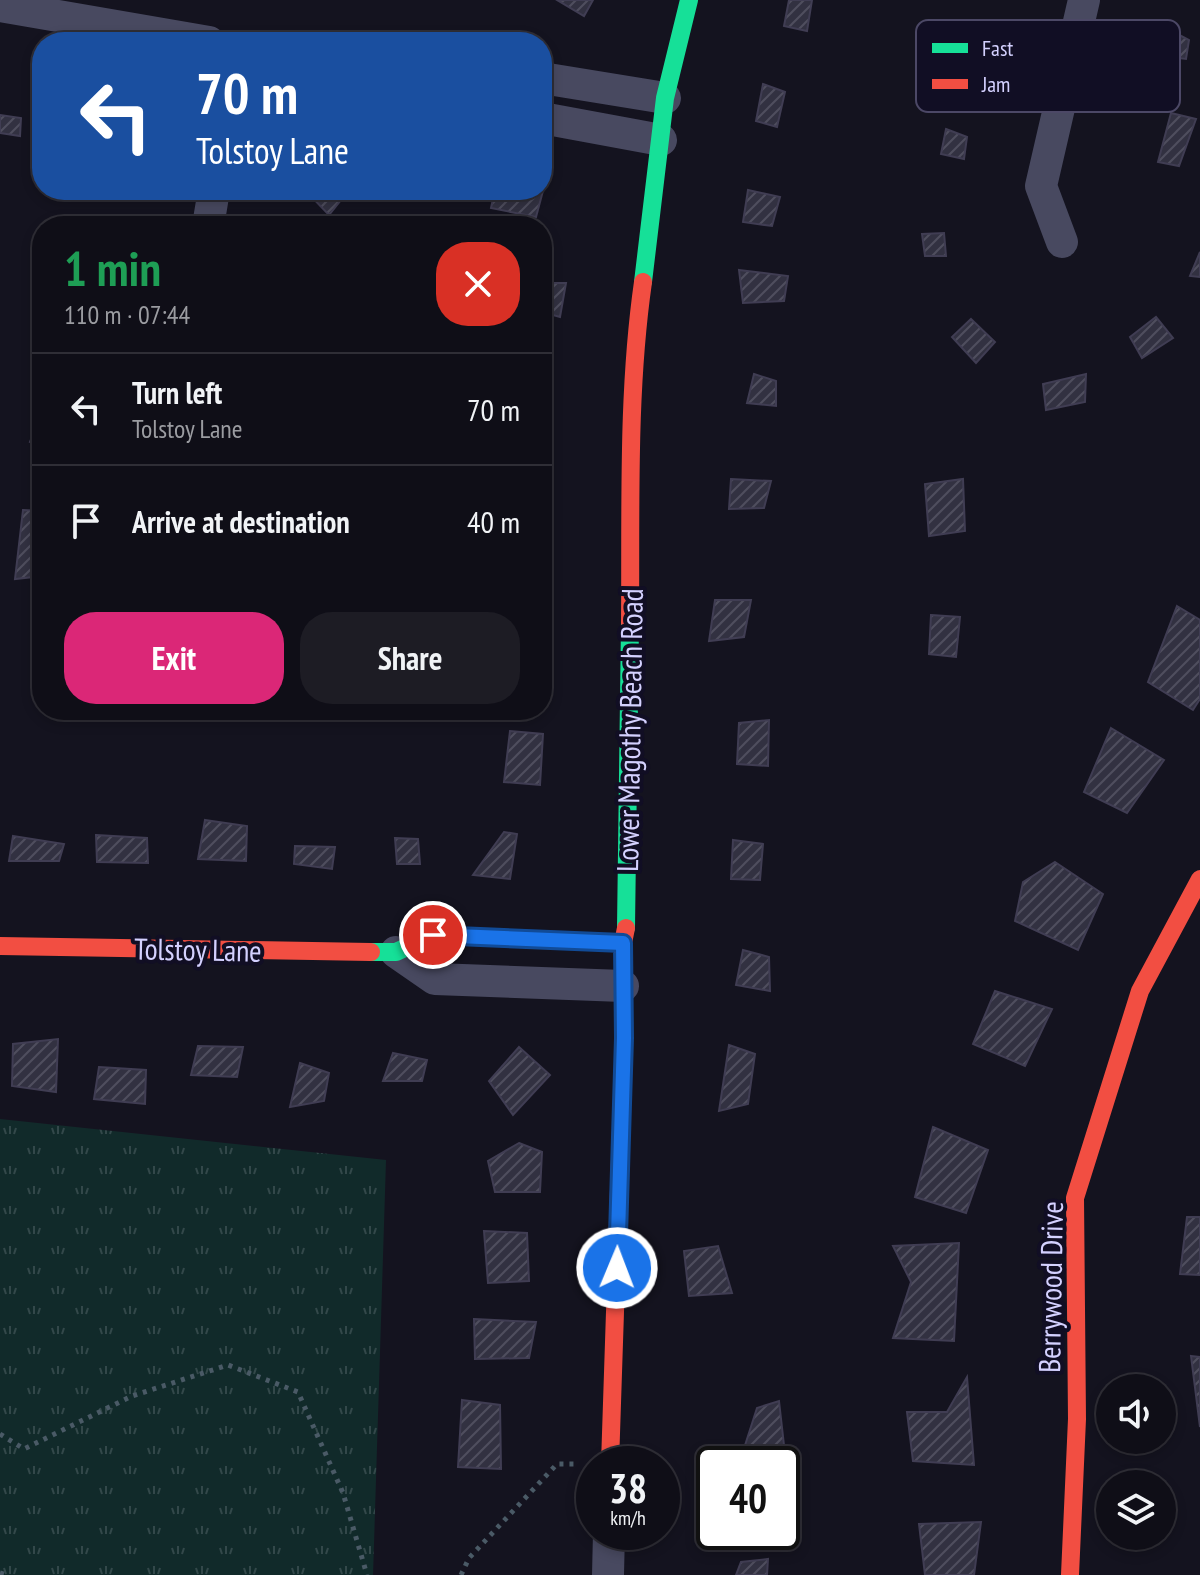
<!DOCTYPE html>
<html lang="en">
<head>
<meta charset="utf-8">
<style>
	body { margin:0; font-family:"PT Sans Narrow",sans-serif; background:#1d1c24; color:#f1f3f6; height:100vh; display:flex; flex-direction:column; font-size:30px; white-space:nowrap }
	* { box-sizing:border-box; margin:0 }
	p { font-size:26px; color:#9b9ca1 }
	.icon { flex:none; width:44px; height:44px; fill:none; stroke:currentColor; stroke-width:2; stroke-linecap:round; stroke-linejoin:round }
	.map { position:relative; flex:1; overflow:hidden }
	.drawer { position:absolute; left:32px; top:216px; width:520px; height:504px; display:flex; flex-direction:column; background:#0f0e17; border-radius:32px; box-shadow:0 4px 12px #0003,0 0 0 2px #2f2e36 }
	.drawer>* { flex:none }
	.guide { position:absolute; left:32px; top:32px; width:520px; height:168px; border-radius:32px; box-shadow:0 4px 12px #0003,0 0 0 2px #2f2e36; background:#1a4fa0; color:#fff; overflow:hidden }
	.buttons { position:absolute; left:1096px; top:1374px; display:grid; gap:16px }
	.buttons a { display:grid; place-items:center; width:80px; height:80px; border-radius:50%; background:#0f0e17; box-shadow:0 4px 12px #0003,0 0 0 2px #2f2e36; font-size:40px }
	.speed { position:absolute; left:576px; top:1446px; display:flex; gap:16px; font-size:40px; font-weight:700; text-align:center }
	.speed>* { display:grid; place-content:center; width:104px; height:104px; border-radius:50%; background:#0f0e17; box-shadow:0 4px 12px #0003,0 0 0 2px #2f2e36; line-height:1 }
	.speed small { font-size:20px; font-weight:400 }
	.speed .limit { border:4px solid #111; border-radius:12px; background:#fff; color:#111 }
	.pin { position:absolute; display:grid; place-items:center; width:68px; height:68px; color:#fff; margin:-34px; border:4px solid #fff; border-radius:50%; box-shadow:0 2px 8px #0007 }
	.me { position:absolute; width:88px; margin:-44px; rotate:1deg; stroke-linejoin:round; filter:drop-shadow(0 0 6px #0008) }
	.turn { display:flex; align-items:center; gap:28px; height:168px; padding:0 32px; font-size:36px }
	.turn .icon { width:104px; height:104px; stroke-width:2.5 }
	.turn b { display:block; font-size:56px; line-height:68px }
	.round { display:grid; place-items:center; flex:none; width:84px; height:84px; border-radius:32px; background:#1d1c24 }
	.overview { display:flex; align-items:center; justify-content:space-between; height:136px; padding:0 32px }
	h1 { font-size:48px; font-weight:800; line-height:60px; color:#1e9e55 }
	.button { display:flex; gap:16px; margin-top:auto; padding:16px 32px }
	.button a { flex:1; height:92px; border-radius:32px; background:#db2777; color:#fff; font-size:32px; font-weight:800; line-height:92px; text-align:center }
	.button a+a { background:#1d1c24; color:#f1f3f6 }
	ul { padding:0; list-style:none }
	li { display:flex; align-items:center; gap:24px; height:112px; padding:0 32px; border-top:2px solid #2f2e36 }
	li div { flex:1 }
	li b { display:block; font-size:30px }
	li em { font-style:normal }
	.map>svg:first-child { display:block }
	.park { fill:url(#park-tufts) }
	.building { fill:url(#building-hatch); stroke:#403d53; stroke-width:2 }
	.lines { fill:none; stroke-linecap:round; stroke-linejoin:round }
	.path { stroke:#4a5a66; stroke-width:5; stroke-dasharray:4 6; stroke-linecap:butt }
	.street { stroke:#484960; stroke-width:32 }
	.fast { stroke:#16e098; stroke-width:18 }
	.jam { stroke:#f24e42; stroke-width:18 }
	.route-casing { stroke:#114b97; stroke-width:20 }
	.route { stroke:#1a73e8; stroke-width:14 }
	.labels { text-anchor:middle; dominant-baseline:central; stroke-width:8; stroke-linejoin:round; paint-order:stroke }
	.street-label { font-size:30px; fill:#d4d1ff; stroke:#110e24 }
	.key { fill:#110e24; stroke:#4c4866; stroke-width:2 }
	.key-label { font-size:22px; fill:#d4d1ff }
</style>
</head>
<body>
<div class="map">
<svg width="1200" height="1575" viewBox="0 0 1200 1575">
	<defs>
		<pattern id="park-tufts" width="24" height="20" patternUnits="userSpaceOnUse" patternTransform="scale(2)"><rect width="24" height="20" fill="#112a2a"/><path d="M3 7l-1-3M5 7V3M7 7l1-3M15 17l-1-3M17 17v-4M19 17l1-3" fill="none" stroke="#33484a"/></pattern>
		<pattern id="building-hatch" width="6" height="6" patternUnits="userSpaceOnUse" patternTransform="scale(2)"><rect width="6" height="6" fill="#323141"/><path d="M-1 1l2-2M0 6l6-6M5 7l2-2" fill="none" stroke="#4f4e5e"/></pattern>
	</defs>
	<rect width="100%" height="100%" fill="#14131f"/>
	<path class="park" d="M 0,1119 L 386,1160 L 373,1575 L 0,1575 Z"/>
	<path class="building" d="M 557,0 L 593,0 L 584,16 Z
		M 789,0 L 812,0 L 807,31 L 784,26 Z
		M 1168,29 L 1189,40 L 1186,59 L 1162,56 Z
		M 763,84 L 785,92 L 777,127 L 756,121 Z
		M 1171,113 L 1196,119 L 1179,166 L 1158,162 Z
		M 0,115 L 21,118 L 20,136 L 0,133 Z
		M 946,129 L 967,137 L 964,159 L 941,154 Z
		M 542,171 L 548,172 L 536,217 L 491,208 L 495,190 L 542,190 Z
		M 305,190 L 349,190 L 329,215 Z
		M 748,190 L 780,197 L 772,226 L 743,222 Z
		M 944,233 L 946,256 L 925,256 L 922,234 Z
		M 1200,252 L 1200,277 L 1190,276 Z
		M 739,270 L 788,276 L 784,301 L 743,303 Z
		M 542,283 L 566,283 L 560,317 L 542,312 Z
		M 1156,317 L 1173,338 L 1142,358 L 1130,337 Z
		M 971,319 L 995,342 L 976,363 L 952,337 Z
		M 542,360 L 549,361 L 543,414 L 542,414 Z
		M 754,374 L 776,381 L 776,406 L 747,403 Z
		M 1086,374 L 1085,402 L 1046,410 L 1043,384 Z
		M 42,413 L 42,446 L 30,442 Z
		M 731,479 L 771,481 L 764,508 L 729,509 Z
		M 963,479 L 965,531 L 929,536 L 925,484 Z
		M 23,510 L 42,511 L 42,576 L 15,579 Z
		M 542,541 L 544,541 L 545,601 L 542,600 Z
		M 715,600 L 751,600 L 744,637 L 709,641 Z
		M 1177,606 L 1200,620 L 1200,699 L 1193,710 L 1148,682 Z
		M 931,615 L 960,617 L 956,657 L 929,654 Z
		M 769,720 L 768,766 L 737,764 L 739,723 Z
		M 1111,728 L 1164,760 L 1127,813 L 1084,792 Z
		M 510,731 L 543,734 L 540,785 L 504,782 Z
		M 205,820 L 247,826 L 246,861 L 198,859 Z
		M 504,832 L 517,834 L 510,879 L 473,875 Z
		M 96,835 L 147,838 L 148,863 L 97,862 Z
		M 13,836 L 64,844 L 59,861 L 9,861 Z
		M 395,838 L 418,839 L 420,864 L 397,864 Z
		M 733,840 L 763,844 L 760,880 L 731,879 Z
		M 295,846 L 335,847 L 332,869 L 294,864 Z
		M 1055,862 L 1103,894 L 1078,950 L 1015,921 L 1023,882 Z
		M 743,950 L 769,957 L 770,991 L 736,985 Z
		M 995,991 L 1052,1009 L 1025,1066 L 973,1044 Z
		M 58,1039 L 56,1092 L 12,1086 L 13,1044 Z
		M 729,1045 L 755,1054 L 748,1104 L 719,1111 Z
		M 198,1046 L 243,1047 L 237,1077 L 191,1075 Z
		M 519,1047 L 550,1075 L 513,1115 L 489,1081 Z
		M 393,1053 L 427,1060 L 422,1081 L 383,1081 Z
		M 300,1063 L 329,1073 L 324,1101 L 290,1107 Z
		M 99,1067 L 146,1070 L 145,1104 L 94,1099 Z
		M 933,1127 L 988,1150 L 966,1213 L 915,1197 Z
		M 519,1143 L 542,1152 L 540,1192 L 495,1192 L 488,1161 Z
		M 1187,1217 L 1200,1217 L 1200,1275 L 1180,1274 Z
		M 484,1231 L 527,1233 L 529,1281 L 488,1283 Z
		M 959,1243 L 954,1341 L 893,1338 L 911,1282 L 893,1246 Z
		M 718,1246 L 732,1293 L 689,1296 L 684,1251 Z
		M 474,1319 L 536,1322 L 529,1358 L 475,1359 Z
		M 1191,1356 L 1200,1357 L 1200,1427 Z
		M 967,1377 L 974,1465 L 913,1461 L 907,1412 L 947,1412 Z
		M 462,1400 L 500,1405 L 501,1469 L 458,1467 Z
		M 779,1401 L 786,1463 L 739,1464 L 757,1408 Z
		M 981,1522 L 974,1575 L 925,1575 L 919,1524 Z
		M 768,1559 L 767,1575 L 736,1575 L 741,1562 Z"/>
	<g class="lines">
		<path class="path" d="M 0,1434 L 24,1449 L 132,1396 L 228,1365 L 298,1392 L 343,1493 L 367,1575
			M 0,1573 L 7,1575
			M 461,1575 L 469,1558 L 557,1464 L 574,1464"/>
		<path class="street" d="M 0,6 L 209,42
			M 542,78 L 665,98
			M 542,118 L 661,140
			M 208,226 L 214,190
			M 1062,242 L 1041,186 L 1084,0
			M 396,952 L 435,979 L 623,986
			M 608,1575 L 609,1532"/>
		<path class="fast" d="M 643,282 L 665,98 L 689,0
			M 626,928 L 630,623
			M 371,952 L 396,952 L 433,935 L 623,943"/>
		<path class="jam" d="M 630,623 C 631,510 627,394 643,282
			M 0,946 L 371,952
			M 610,1464 L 624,1038 L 623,943 L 626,928
			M 1070,1575 L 1077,1419 L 1075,1198 L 1140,991 L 1200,879"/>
	</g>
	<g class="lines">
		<g class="route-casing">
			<path id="route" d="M 433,935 L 623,943 L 624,1038 L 617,1268"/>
		</g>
		<use href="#route" class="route"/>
	</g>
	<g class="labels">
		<g class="street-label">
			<text transform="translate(629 730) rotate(-89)">Lower Magothy Beach Road</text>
			<text transform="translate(198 949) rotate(1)">Tolstoy Lane</text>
			<text transform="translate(1050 1287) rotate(-89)">Berrywood Drive</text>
		</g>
	</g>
	<rect x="916" y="20" width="264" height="92" rx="12" class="key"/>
	<rect x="932" y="43" width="36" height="10" fill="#16e098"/>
	<rect x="932" y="79" width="36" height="10" fill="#f24e42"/>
	<g class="key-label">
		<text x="982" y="56">Fast</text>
		<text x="982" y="92">Jam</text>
	</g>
</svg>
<div class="buttons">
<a><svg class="icon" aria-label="sound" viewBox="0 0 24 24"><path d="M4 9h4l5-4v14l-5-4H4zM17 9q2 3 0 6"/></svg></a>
<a><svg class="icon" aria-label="layers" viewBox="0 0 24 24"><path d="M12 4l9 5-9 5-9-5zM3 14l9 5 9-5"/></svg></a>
</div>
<div class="speed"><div>38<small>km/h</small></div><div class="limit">40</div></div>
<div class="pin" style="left:433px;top:935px;background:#d93025"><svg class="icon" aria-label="arrive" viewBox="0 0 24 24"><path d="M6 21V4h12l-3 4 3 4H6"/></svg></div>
<svg class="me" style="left:617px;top:1268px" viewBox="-20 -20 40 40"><circle r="17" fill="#1a73e8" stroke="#fff" stroke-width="3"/><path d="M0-11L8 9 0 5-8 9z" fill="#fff"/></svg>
<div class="guide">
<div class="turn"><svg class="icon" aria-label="left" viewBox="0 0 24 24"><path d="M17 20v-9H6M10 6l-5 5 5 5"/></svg><div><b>70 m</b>Tolstoy Lane</div></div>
</div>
<section class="drawer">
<div class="overview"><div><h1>1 min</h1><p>110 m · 07:44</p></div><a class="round" style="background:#d93025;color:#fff"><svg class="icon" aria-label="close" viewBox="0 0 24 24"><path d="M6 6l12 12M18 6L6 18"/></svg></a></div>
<ul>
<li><svg class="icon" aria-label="left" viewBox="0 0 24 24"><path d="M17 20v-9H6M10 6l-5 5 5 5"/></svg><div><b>Turn left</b><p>Tolstoy Lane</p></div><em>70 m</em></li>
<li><svg class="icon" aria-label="arrive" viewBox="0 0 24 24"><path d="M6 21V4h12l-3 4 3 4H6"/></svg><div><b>Arrive at destination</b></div><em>40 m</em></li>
</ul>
<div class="button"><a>Exit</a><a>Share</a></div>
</section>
</div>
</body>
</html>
